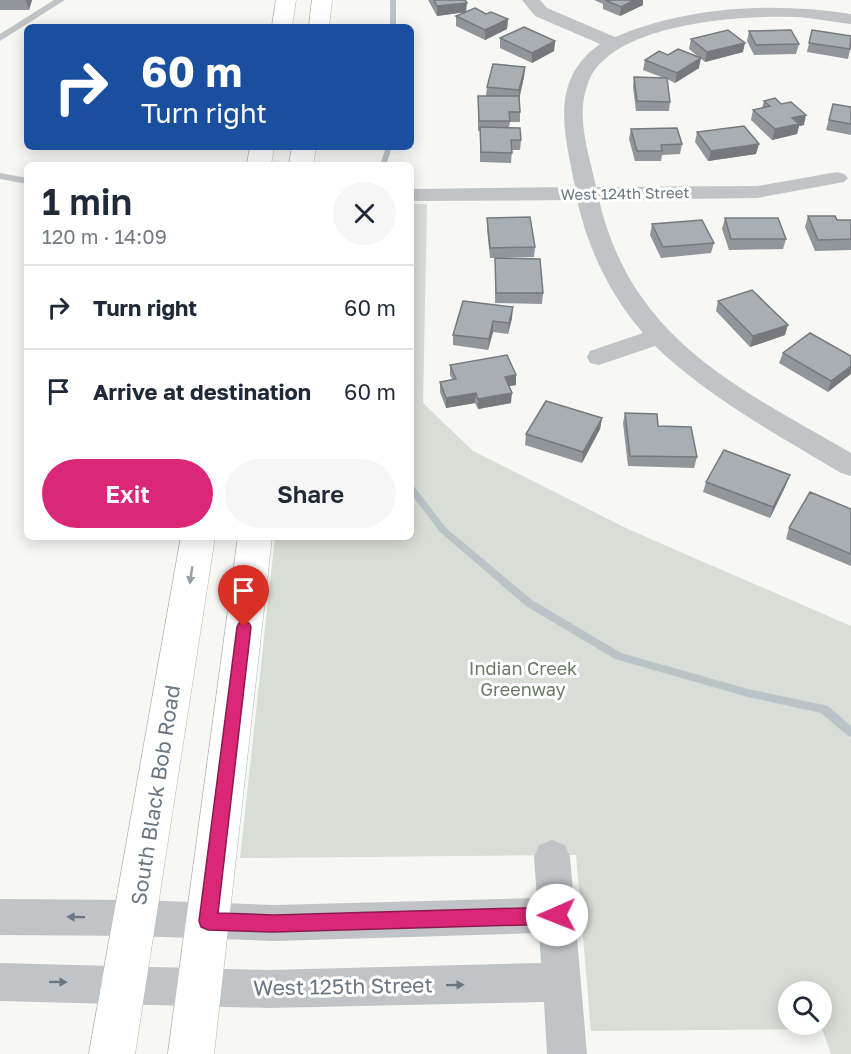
<!DOCTYPE html>
<html lang="en">
<head>
<meta charset="utf-8">
<style>
	body { margin:0; font-family:"Golos Text",sans-serif; background:#f6f6f7; color:#1f2937; height:100vh; display:flex; flex-direction:column; font-size:22px; white-space:nowrap }
	* { box-sizing:border-box; margin:0 }
	p { font-size:20px; color:#747a83 }
	.icon { flex:none; width:33px; height:33px; fill:none; stroke:currentColor; stroke-width:2; stroke-linecap:round; stroke-linejoin:round }
	.map { position:relative; flex:1; overflow:hidden }
	.drawer { position:absolute; left:24px; top:162px; width:390px; height:378px; display:flex; flex-direction:column; background:#fff; border-radius:9px; box-shadow:0 3px 15px #0003 }
	.drawer>* { flex:none }
	.hud { position:absolute; left:24px; top:24px; width:390px; height:126px; border-radius:9px; box-shadow:0 3px 15px #0003; background:#1a4fa0; color:#fff; overflow:hidden }
	.buttons { position:absolute; left:778px; top:981px; display:grid; gap:12px }
	.buttons a { display:grid; place-items:center; width:54px; height:54px; border-radius:50%; background:#fff; box-shadow:0 3px 15px #0003; font-size:30px }
	.pin { position:absolute; display:grid; place-items:center; width:51px; height:51px; color:#fff; margin:-62px -26px; border-radius:50% 50% 50% 0; rotate:-45deg; box-shadow:0 0 6px #0007 }
	.pin .icon { rotate:45deg }
	.me { position:absolute; width:66px; margin:-33px; rotate:269deg; stroke-linejoin:round; filter:drop-shadow(0 0 4px #0008) }
	.turn { display:flex; align-items:center; gap:21px; height:126px; padding:0 18px; font-size:27px }
	.turn .icon { width:78px; height:78px; stroke-width:2.5 }
	.turn b { display:block; font-size:42px; line-height:51px }
	.round { display:grid; place-items:center; flex:none; width:63px; height:63px; border-radius:32px; background:#f6f6f7 }
	.head { display:flex; align-items:center; justify-content:space-between; height:102px; padding:0 18px }
	h1 { font-size:36px; font-weight:600; line-height:45px }
	.cta { display:flex; gap:12px; margin-top:auto; padding:12px 18px }
	.cta a { flex:1; height:69px; border-radius:36px; background:#db2777; color:#fff; font-size:24px; font-weight:600; line-height:69px; text-align:center }
	.cta a+a { background:#f6f6f7; color:#1f2937 }
	ul { padding:0; list-style:none }
	li { display:flex; align-items:center; gap:18px; height:84px; padding:0 18px; border-top:2px solid #e0e1e3 }
	li div { flex:1 }
	li b { display:block; font-size:22px }
	li em { font-style:normal }
	.map>svg:first-child { display:block }
	.green { fill:#d8ddd5; fill-rule:evenodd }
	.lines { fill:none; stroke-linecap:round; stroke-linejoin:round }
	.stream { fill:#b9c3c8; fill-rule:evenodd }
	.secondary-casing { stroke:#b3b8bc; stroke-width:1 }
	.lane { fill:#c0c4c7; fill-rule:evenodd }
	.street { fill:#c0c4c7; fill-rule:evenodd }
	.secondary { fill:#fff; fill-rule:evenodd }
	.wall { fill:#90969b }
	.shaded-wall { fill:#767a7e }
	.building { fill:#a8afb4; stroke:#767a7e; stroke-width:1.5 }
	.oneway { fill:#95a0a8 }
	.oneway2 { fill:#687783 }
	.route { fill:#db2777; stroke:#8e194d; stroke-width:1.5 }
	.labels { text-anchor:middle; dominant-baseline:central; stroke-width:6; stroke-linejoin:round; paint-order:stroke }
	.far-street-label { font-size:15px; fill:#687783; stroke:#fff }
	.park-label { font-size:18px; fill:#6a7b66; stroke:#fff }
	.near-street-label { font-size:21px; fill:#687783; stroke:#fff }
</style>
</head>
<body>
<div class="map">
<svg width="851" height="1054" viewBox="0 0 851 1054">
	<rect width="100%" height="100%" fill="#f7f7f4"/>
	<path class="green" d="M 411,204 L 427,204 L 423,403 L 473,451 L 630,530 L 851,626 L 851,1054 L 831,1054 L 822,1029 L 591,1031 L 576,855 L 240,858 L 275,537 L 411,537 ZM 789,992 L 822,992 L 822,1024 L 789,1024 Z"/>
	<g class="lines">
		<path class="stream" d="M 390,0 L 396,0 L 396,27 L 390,27 Z
			M 386,147 L 392,147 L 386,165 L 380,165 Z
			M 411,485 L 414,486 L 446,528 L 532,600 L 621,653 L 748,689 L 824,705 L 828,706 L 851,726 L 851,737 L 847,735 L 821,713 L 748,697 L 615,659 L 526,606 L 440,532 L 411,494 Z"/>
		<g class="secondary-casing">
			<path id="secondary" d="M 276,0 L 296,0 L 292,27 L 272,27 Z
				M 312,0 L 332,0 L 329,27 L 309,27 Z
				M 250,147 L 274,147 L 271,165 L 247,165 Z
				M 292,147 L 316,147 L 313,165 L 289,165 Z
				M 181,537 L 215,537 L 135,1054 L 89,1054 Z
				M 238,537 L 272,537 L 214,1054 L 168,1054 Z"/>
		</g>
		<path class="lane" d="M 54,0 L 65,0 L 0,41 L 0,34 Z
			M 0,173 L 27,178 L 27,184 L 0,179 Z"/>
		<path class="street" d="M 522,0 L 540,0 L 547,8 L 615,37 C 689,6 773,2 851,14 L 851,24 C 833,22 815,18 796,17 C 741,15 610,23 588,83 C 575,117 589,153 596,187 L 757,186 L 837,172 L 844,174 L 848,178 L 844,182 L 757,198 L 599,200 C 632,340 737,387 851,453 L 851,476 L 841,473 C 777,434 710,399 655,346 L 599,365 L 590,363 L 587,357 L 590,351 L 643,333 C 610,295 588,249 577,200 L 411,201 L 411,189 L 575,187 C 565,134 548,81 600,44 L 535,16 Z
			M 552,840 L 565,845 L 570,857 L 587,1054 L 547,1054 L 544,1002 L 269,1008 L 0,1001 L 0,963 L 269,970 L 541,963 L 539,933 L 275,941 L 135,936 L 0,935 L 0,899 L 135,900 L 275,905 L 537,898 L 534,857 L 539,845 Z"/>
		<use href="#secondary" class="secondary"/>
	</g>
	<path class="wall" d="M 0,0 L 32,0 L 29,10 L 0,10 Z
		M 428,0 L 465,0 L 466,12 L 486,14 L 508,19 L 507,29 L 485,40 L 456,26 L 456,16 L 466,12 L 437,16 Z
		M 594,0 L 643,0 L 643,5 L 620,16 L 603,9 L 603,4 Z
		M 812,30 L 851,46 L 848,59 L 807,52 Z
		M 749,31 L 799,44 L 796,54 L 754,55 L 747,41 Z
		M 500,38 L 555,41 L 554,51 L 532,63 L 500,48 Z
		M 691,39 L 743,52 L 705,62 L 689,49 Z
		M 668,55 L 699,68 L 675,83 L 667,79 L 670,102 L 669,111 L 636,111 L 633,87 L 634,77 L 664,78 L 643,70 L 645,60 Z
		M 525,67 L 524,77 L 519,97 L 520,112 L 520,122 L 510,122 L 509,127 L 521,140 L 520,150 L 512,150 L 511,163 L 480,162 L 480,131 L 478,131 L 478,96 L 486,96 L 487,87 Z
		M 764,101 L 804,125 L 799,126 L 797,134 L 772,140 L 751,120 L 753,110 L 762,108 Z
		M 833,104 L 851,107 L 851,135 L 826,130 Z
		M 631,129 L 682,144 L 680,154 L 662,155 L 661,161 L 635,161 L 629,139 Z
		M 697,132 L 756,154 L 708,161 L 695,142 Z
		M 808,216 L 837,220 L 851,220 L 851,250 L 815,251 L 805,227 Z
		M 487,218 L 535,247 L 534,257 L 490,258 L 487,229 Z
		M 725,218 L 786,239 L 783,249 L 729,250 L 722,229 Z
		M 652,224 L 714,243 L 711,253 L 661,258 L 650,235 Z
		M 495,258 L 543,293 L 542,304 L 495,303 Z
		M 463,301 L 512,318 L 508,334 L 493,332 L 488,350 L 453,345 L 453,335 Z
		M 718,301 L 785,335 L 750,347 L 716,311 Z
		M 783,353 L 851,356 L 828,392 L 779,363 Z
		M 450,365 L 516,385 L 509,386 L 511,403 L 478,409 L 475,403 L 446,408 L 440,392 L 440,382 L 452,379 L 450,375 Z
		M 625,413 L 658,426 L 697,457 L 694,468 L 628,466 L 623,423 Z
		M 602,418 L 600,429 L 582,463 L 525,445 L 526,434 Z
		M 706,482 L 786,485 L 770,518 L 703,492 Z
		M 851,509 L 851,566 L 786,539 L 789,528 Z"/>
	<path class="shaded-wall" d="M 26,0 L 32,0 L 29,10 Z
		M 634,0 L 643,0 L 643,5 L 620,16 L 621,7 Z
		M 467,3 L 466,12 L 437,16 L 437,6 Z
		M 508,19 L 507,29 L 485,40 L 485,30 Z
		M 555,41 L 554,51 L 532,63 L 532,53 Z
		M 745,43 L 743,52 L 705,62 L 707,52 Z
		M 701,58 L 699,68 L 675,83 L 677,73 Z
		M 525,67 L 524,77 L 519,100 L 519,90 Z
		M 806,115 L 804,125 L 799,126 L 797,134 L 772,140 L 775,129 L 792,118 Z
		M 759,144 L 756,154 L 708,161 L 711,151 Z
		M 513,307 L 512,318 L 508,334 L 509,323 Z
		M 493,321 L 493,332 L 488,350 L 489,339 Z
		M 788,325 L 785,335 L 750,347 L 753,336 Z
		M 851,366 L 851,374 L 828,392 L 831,381 Z
		M 516,375 L 516,385 L 505,387 L 505,377 Z
		M 476,393 L 475,403 L 446,408 L 446,398 Z
		M 512,393 L 511,403 L 478,409 L 478,399 Z
		M 602,418 L 600,429 L 582,463 L 583,452 Z
		M 790,475 L 786,485 L 770,518 L 773,507 Z"/>
	<path class="building" d="M 434,0 L 465,0 L 467,3 L 437,6 Z
		M 605,0 L 634,0 L 621,7 Z
		M 475,8 L 486,14 L 491,12 L 508,19 L 485,30 L 456,16 Z
		M 524,27 L 555,41 L 532,53 L 500,38 Z
		M 728,30 L 745,43 L 707,52 L 691,39 Z
		M 791,30 L 799,44 L 756,45 L 749,31 Z
		M 812,30 L 851,36 L 850,49 L 809,43 Z
		M 678,49 L 701,58 L 677,73 L 645,60 L 659,51 L 668,55 Z
		M 493,64 L 525,67 L 519,90 L 487,87 Z
		M 634,77 L 667,78 L 670,102 L 637,101 Z
		M 478,96 L 519,96 L 520,112 L 509,112 L 510,121 L 479,121 Z
		M 775,98 L 781,104 L 791,102 L 806,115 L 792,118 L 799,124 L 775,129 L 753,110 L 770,106 L 764,101 Z
		M 833,104 L 851,107 L 851,124 L 829,120 Z
		M 744,126 L 759,144 L 711,151 L 697,132 Z
		M 480,127 L 520,128 L 521,140 L 511,140 L 512,153 L 481,152 Z
		M 677,128 L 682,144 L 661,145 L 662,151 L 637,151 L 631,129 Z
		M 808,216 L 835,216 L 837,220 L 851,220 L 851,239 L 818,240 Z
		M 530,217 L 535,247 L 490,248 L 487,218 Z
		M 725,218 L 778,218 L 786,239 L 731,239 Z
		M 702,220 L 714,243 L 663,247 L 652,224 Z
		M 495,258 L 540,259 L 543,293 L 496,293 Z
		M 752,290 L 788,325 L 753,336 L 718,301 Z
		M 463,301 L 513,307 L 509,323 L 493,321 L 489,339 L 453,335 Z
		M 810,333 L 851,356 L 851,366 L 831,381 L 783,353 Z
		M 507,355 L 516,375 L 505,377 L 512,393 L 478,399 L 476,393 L 446,398 L 440,382 L 456,379 L 450,365 Z
		M 546,401 L 602,418 L 583,452 L 526,434 Z
		M 625,413 L 657,414 L 658,426 L 691,427 L 697,457 L 630,456 Z
		M 724,450 L 790,475 L 773,507 L 706,482 Z
		M 810,492 L 851,509 L 851,554 L 789,528 Z"/>
	<defs><path id="oneway-solid" d="M-6-.8H1V-3.2L6.5 0L1 3.2V.8H-6Z" transform="scale(1.5)"/></defs>
	<use class="oneway" href="#oneway-solid" transform="translate(191 575) rotate(99)"/>
	<g class="oneway2">
		<use href="#oneway-solid" transform="translate(76 917) rotate(-179)"/>
		<use href="#oneway-solid" transform="translate(58 982) rotate(1)"/>
		<use href="#oneway-solid" transform="translate(455 985) rotate(-1)"/>
	</g>
	<path class="route" d="M 244,621 L 249,623 L 251,627 L 218,913 L 274,915 L 557,907 L 563,909 L 565,915 L 563,922 L 557,924 L 274,932 L 208,930 L 201,927 L 199,921 L 237,627 L 239,623 Z"/>
	<g class="labels">
		<g class="far-street-label">
			<text transform="translate(625 193) rotate(-1)">West 124th Street</text>
		</g>
		<g class="park-label">
			<text x="523" y="668">Indian Creek<tspan x="523" dy="21">Greenway</tspan></text>
		</g>
		<g class="near-street-label">
			<text transform="translate(155 795) rotate(-81)">South Black Bob Road</text>
			<text transform="translate(343 986) rotate(-1)">West 125th Street</text>
		</g>
	</g>
</svg>
<div class="buttons">
<a><svg class="icon" aria-label="search" viewBox="0 0 24 24"><circle cx="10" cy="10" r="6"/><path d="M15 15l6 6"/></svg></a>
</div>
<div class="pin" style="left:244px;top:627px;background:#d93025"><svg class="icon" aria-label="arrive" viewBox="0 0 24 24"><path d="M6 21V4h12l-3 4 3 4H6"/></svg></div>
<svg class="me" style="left:557px;top:915px" viewBox="-20 -20 40 40"><circle r="19" fill="#fff"/><path d="M0-13L10 11 0 6-10 11z" fill="#db2777"/></svg>
<div class="hud">
<div class="turn"><svg class="icon" aria-label="right" viewBox="0 0 24 24"><path d="M7 20v-9h11M14 6l5 5-5 5"/></svg><div><b>60 m</b>Turn right</div></div>
</div>
<section class="drawer">
<div class="head"><div><h1>1 min</h1><p>120 m · 14:09</p></div><a class="round"><svg class="icon" aria-label="close" viewBox="0 0 24 24"><path d="M6 6l12 12M18 6L6 18"/></svg></a></div>
<ul>
<li><svg class="icon" aria-label="right" viewBox="0 0 24 24"><path d="M7 20v-9h11M14 6l5 5-5 5"/></svg><div><b>Turn right</b></div><em>60 m</em></li>
<li><svg class="icon" aria-label="arrive" viewBox="0 0 24 24"><path d="M6 21V4h12l-3 4 3 4H6"/></svg><div><b>Arrive at destination</b></div><em>60 m</em></li>
</ul>
<div class="cta"><a>Exit</a><a>Share</a></div>
</section>
</div>
</body>
</html>
